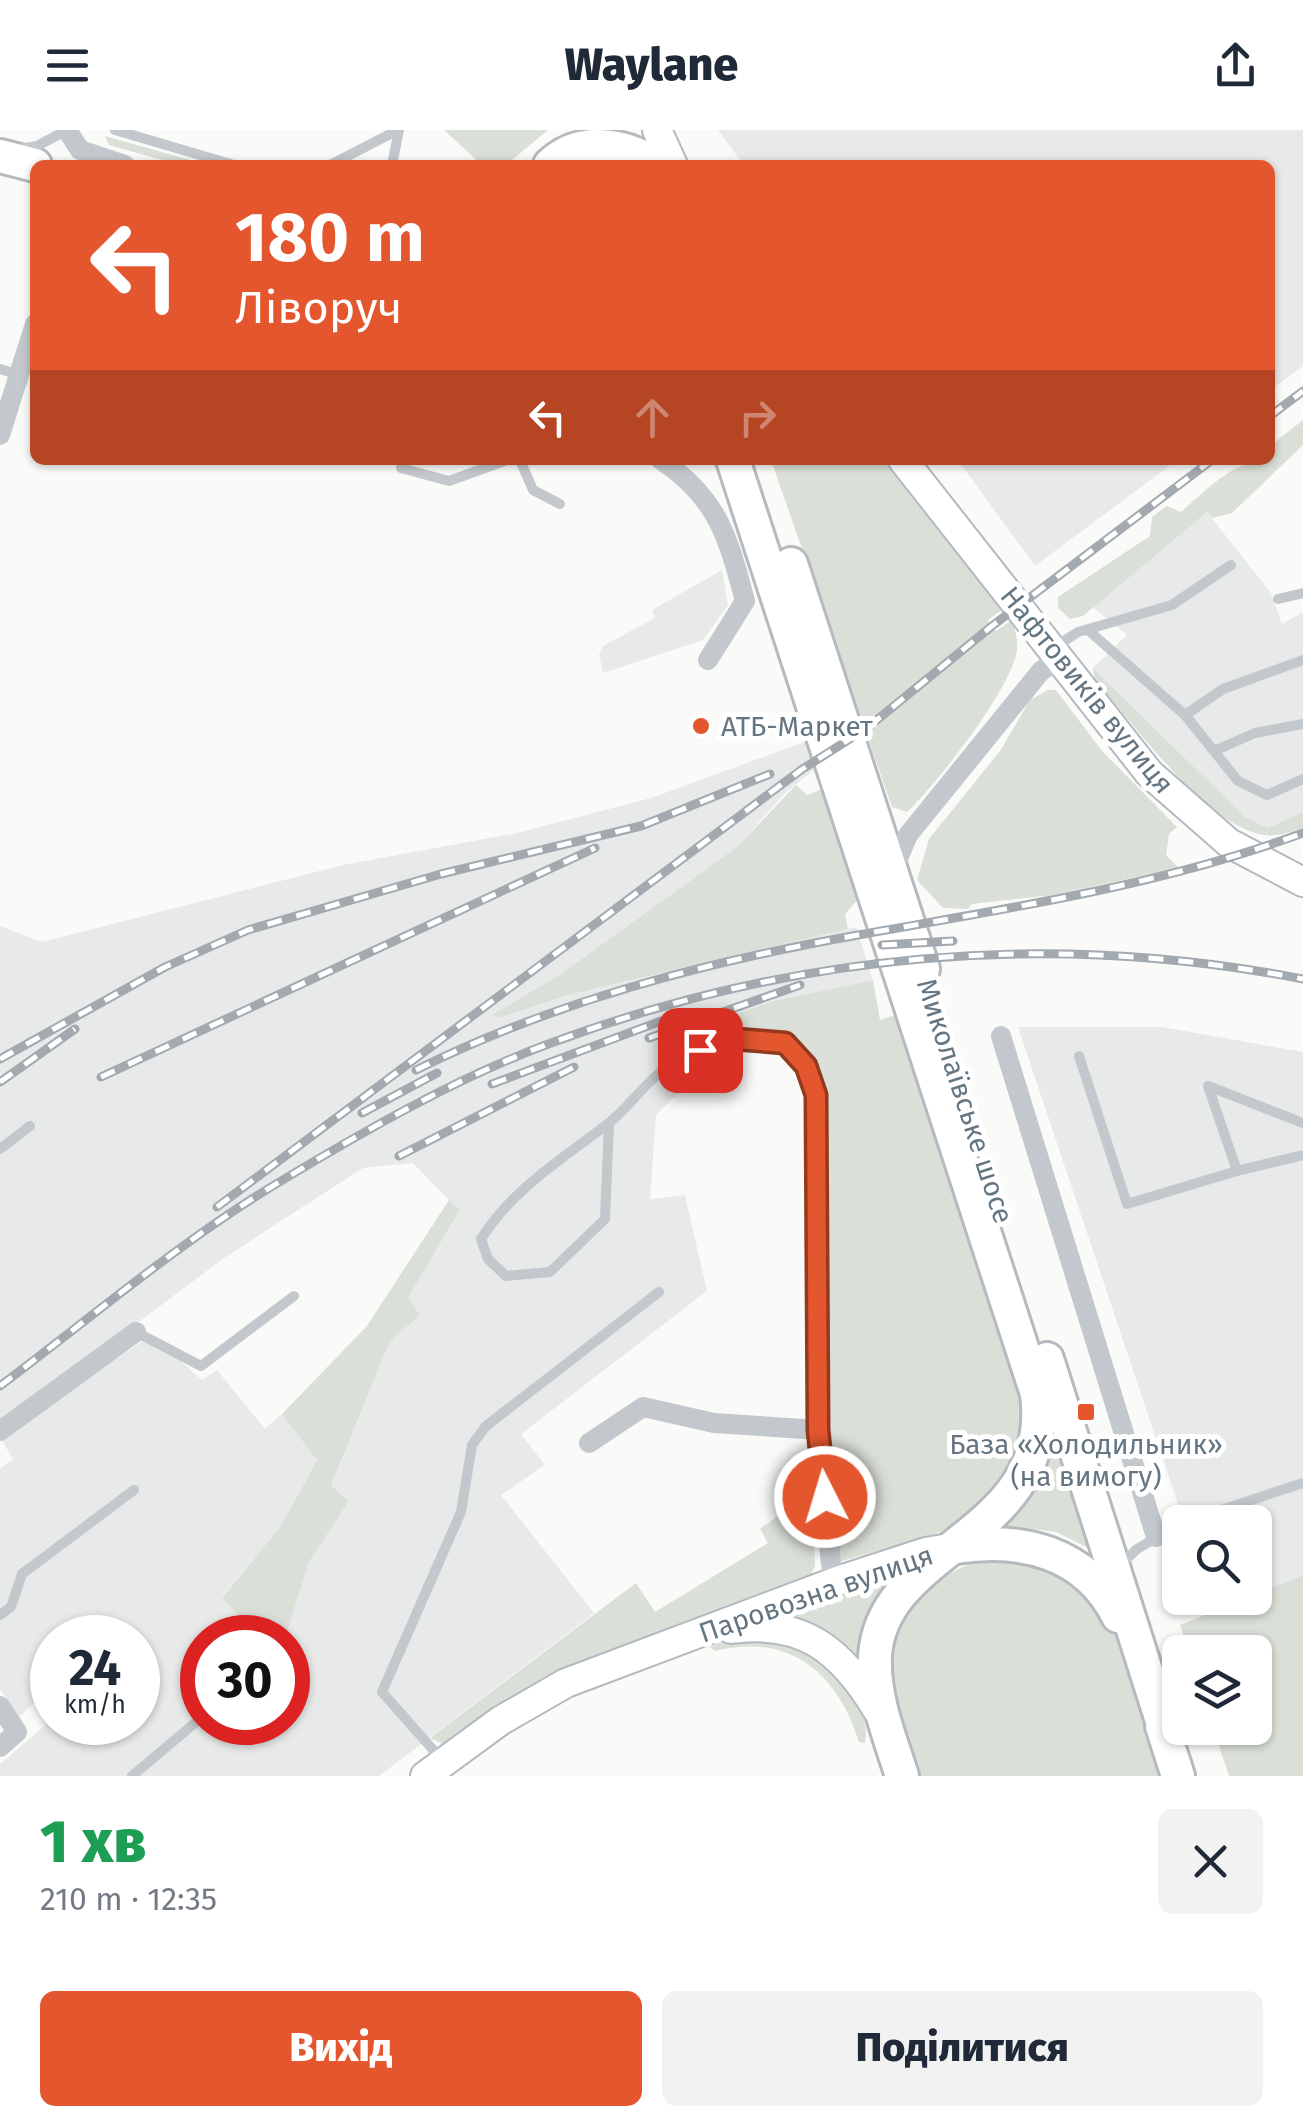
<!DOCTYPE html>
<html lang="uk">
<head>
<meta charset="utf-8">
<style>
	body { margin:0; font-family:"Fira Sans",sans-serif; background:#f2f2f3; color:#1f2937; height:100vh; display:flex; flex-direction:column; font-size:38px; white-space:nowrap }
	* { box-sizing:border-box; margin:0 }
	p { font-size:32px; color:#747a83 }
	.icon { flex:none; width:55px; height:55px; fill:none; stroke:currentColor; stroke-width:2; stroke-linecap:round; stroke-linejoin:round }
	.map { position:relative; height:1646px; overflow:hidden }
	.drawer { display:flex; flex-direction:column; background:#fff; flex:1 }
	.drawer>* { flex:none }
	.guide { position:absolute; left:30px; top:30px; width:1245px; height:305px; border-radius:15px; box-shadow:0 2px 8px #0004; background:#e4572e; color:#fff; overflow:hidden }
	.fabs { position:absolute; left:1162px; top:1375px; display:grid; gap:20px }
	.fabs a { display:grid; place-items:center; width:110px; height:110px; border-radius:15px; background:#fff; box-shadow:0 2px 8px #0004; font-size:50px }
	.speed { position:absolute; left:30px; top:1485px; display:flex; gap:20px; font-size:50px; font-weight:700; text-align:center }
	.speed>* { display:grid; place-content:center; width:130px; height:130px; border-radius:50%; background:#fff; box-shadow:0 2px 8px #0004; line-height:1 }
	.speed small { font-size:25px; font-weight:400 }
	.speed .limit { border:15px solid #d22; background:#fff; color:#111 }
	.pin { position:absolute; display:grid; place-items:center; width:85px; height:85px; color:#fff; margin:-42px; border-radius:20px; box-shadow:0 5px 15px #0006 }
	.me { position:absolute; width:110px; margin:-55px; rotate:355deg; stroke-linejoin:round; filter:drop-shadow(0 0 8px #0008) }
	.turn { display:flex; align-items:center; gap:35px; height:210px; padding:0 40px; font-size:45px }
	.turn .icon { width:130px; height:130px; stroke-width:2.5 }
	.turn b { display:block; font-size:70px; line-height:85px }
	.lanes { display:flex; align-items:center; height:95px; padding:0 40px; background:#0003; justify-content:center; gap:50px; direction:ltr }
	.lanes .off { opacity:.35 }
	.round { display:grid; place-items:center; flex:none; width:105px; height:105px; border-radius:15px; background:#f2f2f3 }
	.summary { display:flex; align-items:center; justify-content:space-between; height:170px; padding:0 40px }
	h1 { font-size:60px; font-weight:800; line-height:75px; color:#1e9e55 }
	.primary-button { display:flex; gap:20px; margin-top:auto; padding:20px 40px }
	.primary-button a { flex:1; height:115px; border-radius:15px; background:#e4572e; color:#fff; font-size:40px; font-weight:800; line-height:115px; text-align:center }
	.primary-button a+a { background:#f2f2f3; color:#1f2937 }
	header { display:flex; justify-content:space-between; align-items:center; height:130px; padding:0 40px; background:#fff; font-size:45px; font-weight:800 }
	.map>svg:first-child { display:block }
	.built { fill:#e8e9e9; fill-rule:evenodd }
	.green { fill:#dadfd7 }
	.lines { fill:none; stroke-linecap:round; stroke-linejoin:round }
	.secondary-casing { stroke:#b3babf; stroke-width:32 }
	.primary-casing { stroke:#b5babe; stroke-width:38 }
	.lane { stroke:#c3c8cc; stroke-width:10 }
	.street { stroke:#c3c8cc; stroke-width:20 }
	.secondary { stroke:#fff; stroke-width:28 }
	.primary { stroke:#fff; stroke-width:32 }
	.rail-casing { stroke:#a2aab0; stroke-width:9 }
	.rail { stroke:#fff; stroke-width:5; stroke-dasharray:15; stroke-linecap:butt }
	.route-casing { stroke:#94391e; stroke-width:25 }
	.route { stroke:#e4572e; stroke-width:18 }
	.poi-dot { fill:#e4572e; stroke:#fff; stroke-width:4 }
	.labels { text-anchor:middle; dominant-baseline:central; stroke-width:10; stroke-linejoin:round; paint-order:stroke }
	.street-label { font-size:28px; fill:#657683; stroke:#fff }
	.poi-label { font-size:28px; fill:#657683; stroke:#fff; text-anchor:start }
</style>
</head>
<body>
<header><svg class="icon" aria-label="menu" viewBox="0 0 24 24"><path d="M4 6h16M4 12h16M4 18h16"/></svg>Waylane<svg class="icon" aria-label="share" viewBox="0 0 24 24"><path d="M12 15V3M7 8l5-5 5 5M5 13v7h14v-7"/></svg></header>
<div class="map">
<svg width="1303" height="1646" viewBox="0 0 1303 1646">
	<rect width="100%" height="100%" fill="#fafaf8"/>
	<path class="built" d="M 718,0 L 1303,0 L 1303,236 L 1270,260 L 1270,35 L 744,35 Z
		M 958,330 L 1177,330 L 1035,436 Z
		M 1207,382 L 1271,463 L 1282,494 L 1303,482 L 1303,682 L 1268,698 L 1245,687 L 1093,538 L 1127,505 L 1091,476 Z
		M 722,440 L 728,475 L 703,510 L 603,543 L 599,525 L 603,516 L 655,488 L 652,480 Z
		M 807,611 L 815,639 L 784,664 L 737,717 L 558,846 L 493,885 L 499,888 L 568,865 L 856,797 L 873,850 L 773,871 L 674,907 L 698,943 L 656,985 L 650,1069 L 685,1065 L 707,1161 L 521,1304 L 545,1335 L 501,1365 L 594,1483 L 379,1646 L 0,1646 L 0,1634 L 48,1593 L 34,1573 L 19,1587 L 0,1559 L 0,1339 L 13,1329 L 0,1307 L 143,1211 L 177,1228 L 202,1250 L 217,1240 L 265,1299 L 282,1284 L 317,1329 L 280,1397 L 222,1467 L 262,1507 L 202,1508 L 202,1592 L 288,1592 L 288,1508 L 280,1507 L 286,1505 L 309,1432 L 349,1371 L 331,1357 L 390,1211 L 420,1185 L 407,1167 L 460,1081 L 413,1033 L 363,1038 L 224,1128 L 0,1296 L 0,796 L 42,812 L 343,735 L 517,703 L 651,668 ZM 52,1508 L 138,1508 L 138,1592 L 52,1592 Z
		M 1018,897 L 1162,897 L 1303,922 L 1303,1445 L 1255,1465 L 1255,1392 L 1184,1392 Z"/>
	<path class="green" d="M 444,0 L 548,0 L 506,35 L 482,35 Z
		M 105,6 L 208,35 L 180,35 L 109,15 Z
		M 1303,290 L 1303,315 L 1232,383 L 1212,388 L 1207,382 L 1083,486 L 1070,489 L 1058,478 L 1058,467 L 1150,406 L 1152,387 L 1167,376 L 1181,382 C 1208,359 1233,330 1270,330 L 1270,316 Z
		M 771,330 L 883,330 L 1006,477 L 988,490 L 996,501 L 1012,490 C 1015,499 1018,510 1017,520 C 1012,558 936,655 907,682 L 892,677 Z
		M 1093,538 L 1245,687 L 1268,698 L 1303,682 L 1303,698 C 1291,702 1278,707 1265,705 C 1207,698 1133,592 1095,550 Z
		M 1048,560 L 1056,560 L 1102,621 L 1177,697 L 1169,704 L 1166,725 L 1179,738 L 1052,765 L 972,774 L 968,779 L 943,778 L 917,750 L 929,709 L 1000,621 L 1030,570 Z
		M 796,655 L 807,665 L 822,659 L 859,768 L 845,784 L 848,799 L 568,865 L 499,888 L 492,885 L 558,846 L 737,717 Z
		M 873,850 L 880,890 L 901,883 L 1019,1237 L 1026,1302 L 1008,1344 L 984,1372 L 957,1392 L 934,1405 L 838,1432 L 825,1321 L 829,1165 L 819,977 C 829,889 738,891 679,916 L 673,907 L 773,871 Z
		M 449,1070 L 460,1080 L 408,1167 L 420,1185 L 390,1211 L 331,1356 L 349,1371 L 309,1432 L 286,1505 L 262,1507 L 222,1468 L 280,1397 L 317,1330 L 282,1284 L 367,1196 Z
		M 1054,1284 L 1098,1423 L 1056,1402 L 1000,1395 Z
		M 813,1374 L 815,1436 L 809,1448 L 530,1557 L 458,1611 L 444,1615 L 430,1608 L 636,1453 L 655,1482 L 768,1413 L 760,1399 L 776,1387 Z
		M 1001,1425 L 1062,1440 L 1108,1485 L 1162,1646 L 918,1646 C 911,1621 900,1596 894,1571 C 877,1491 928,1440 1001,1425 Z
		M 896,1442 L 875,1476 L 863,1527 L 856,1530 L 787,1489 L 786,1484 Z
		M 1303,1445 L 1303,1646 L 1229,1646 L 1213,1598 L 1255,1598 L 1255,1522 L 1189,1522 L 1180,1495 Z
		M 745,1505 C 762,1508 782,1509 798,1516 C 830,1530 873,1575 865,1613 L 859,1612 C 838,1544 790,1502 715,1521 L 710,1517 L 722,1509 Z"/>
	<g class="lines">
		<g class="secondary-casing">
			<path id="secondary" d="M 657,0 L 673,35
				M 903,330 L 1149,643 L 1229,713 L 1303,752
				M 731,1499 C 804,1489 842,1521 878,1581
				M 425,1646 L 500,1591 L 566,1553 L 837,1451 L 926,1422 L 955,1417"/>
		</g>
		<g class="primary-casing">
			<path id="primary" d="M 0,26 L 35,35
				M 550,35 C 580,6 625,14 657,35
				M 733,330 L 1037,1264 C 1055,1408 882,1414 875,1526 C 873,1567 890,1608 902,1646
				M 791,434 L 923,839
				M 1047,1229 L 1169,1613
				M 956,1417 C 1022,1407 1086,1422 1118,1486
				M 1162,1596 L 1178,1646"/>
		</g>
		<path class="lane" d="M 115,0 L 234,35
			M 18,19 L 37,16 L 67,0
			M 332,34 L 398,0
			M 392,35 L 399,0
			M 0,239 L 19,245
			M 520,330 L 533,360 L 560,374
			M 401,338 L 449,351 L 507,330
			M 1278,469 L 1303,463
			M 1088,500 L 1185,585 L 1238,651 L 1267,665 L 1303,649
			M 1055,517 L 1078,502 L 1172,475 L 1231,435
			M 1185,585 L 1223,559 L 1303,530
			M 1214,621 L 1255,603 L 1303,594
			M 1079,926 L 1127,1074 L 1237,1041 L 1208,956 L 1303,993
			M 609,993 L 605,1089 L 550,1142 L 506,1146 L 488,1129 L 481,1109 C 513,1059 559,1031 605,996 C 628,979 644,953 667,937 C 700,913 745,904 784,913
			M 0,1019 L 30,996
			M 1237,1041 L 1303,1025
			M 136,1202 L 201,1236 L 294,1166
			M 1184,1392 L 1303,1353
			M 1119,1436 L 1137,1419 L 1180,1394
			M 0,1485 L 11,1477 L 22,1444 L 134,1360
			M 443,1631 L 382,1562 L 461,1382 L 472,1315 L 486,1296 L 659,1162
			M 132,1646 L 202,1587"/>
		<path class="street" d="M 67,0 L 80,20 L 125,35
			M 0,305 L 35,194
			M 661,330 C 718,368 728,407 745,471 L 708,530
			M 893,740 L 908,705 L 1041,541 L 1058,530
			M 1001,906 L 1156,1407
			M 785,913 L 806,936 L 815,965 L 819,1300 L 831,1434 L 837,1451
			M 0,1301 L 136,1202
			M 589,1313 L 643,1277 L 714,1293 L 819,1300
			M 0,1576 L 17,1602 L 0,1617"/>
		<use href="#secondary" class="secondary"/>
		<use href="#primary" class="primary"/>
		<g class="rail-casing">
			<path id="rail" d="M 1270,286 L 1303,261
				M 882,815 L 953,811
				M 649,908 L 800,855
				M 0,929 L 165,837 L 248,800 L 441,744 L 641,696 L 770,644
				M 416,940 C 555,871 706,832 858,805 C 1009,778 1159,756 1303,703
				M 101,947 L 595,718
				M 0,952 L 75,899
				M 492,954 L 661,891
				M 362,983 L 437,943
				M 399,1026 L 574,937
				M 217,1077 L 801,640 L 867,598 L 992,496 L 1212,330
				M 0,1256 C 92,1187 182,1110 281,1051 C 366,1000 458,947 551,913 C 794,823 1049,800 1303,849"/>
		</g>
		<use href="#rail" class="rail"/>
	</g>
	<g class="lines">
		<g class="route-casing">
			<path id="route" d="M 700,920 L 736,909 L 785,913 L 806,936 L 816,965 L 818,1300 L 825,1367"/>
		</g>
		<use href="#route" class="route"/>
	</g>
	<g class="poi-dot">
		<circle cx="701" cy="596" r="10"/>
		<rect x="1076" y="1272" width="20" height="20" rx="5"/>
	</g>
	<g class="labels">
		<g class="street-label">
			<text transform="translate(1087 560) rotate(51)">Нафтовиків вулиця</text>
			<text transform="translate(965 971) rotate(72)">Миколаївське шосе</text>
			<text transform="translate(816 1464) rotate(-19)">Паровозна вулиця</text>
		</g>
		<g class="poi-label">
			<text x="721" y="596">АТБ-Маркет</text>
			<text x="1086" y="1314" text-anchor="middle">База «Холодильник»<tspan x="1086" dy="32">(на вимогу)</tspan></text>
		</g>
	</g>
</svg>
<div class="fabs">
<a><svg class="icon" aria-label="search" viewBox="0 0 24 24"><circle cx="10" cy="10" r="6"/><path d="M15 15l6 6"/></svg></a>
<a><svg class="icon" aria-label="layers" viewBox="0 0 24 24"><path d="M12 4l9 5-9 5-9-5zM3 14l9 5 9-5"/></svg></a>
</div>
<div class="speed"><div>24<small>km/h</small></div><div class="limit">30</div></div>
<div class="pin" style="left:700px;top:920px;background:#d93025"><svg class="icon" aria-label="arrive" viewBox="0 0 24 24"><path d="M6 21V4h12l-3 4 3 4H6"/></svg></div>
<svg class="me" style="left:825px;top:1367px" viewBox="-20 -20 40 40"><circle r="17" fill="#e4572e" stroke="#fff" stroke-width="3"/><path d="M0-11L8 9 0 5-8 9z" fill="#fff"/></svg>
<div class="guide">
<div class="turn"><svg class="icon" aria-label="left" viewBox="0 0 24 24"><path d="M17 20v-9H6M10 6l-5 5 5 5"/></svg><div><b>180 m</b>Ліворуч</div></div>
<div class="lanes"><svg class="icon" aria-label="left" viewBox="0 0 24 24"><path d="M17 20v-9H6M10 6l-5 5 5 5"/></svg><svg class="icon off" aria-label="ahead" viewBox="0 0 24 24"><path d="M12 20V5M6 11l6-6 6 6"/></svg><svg class="icon off" aria-label="right" viewBox="0 0 24 24"><path d="M7 20v-9h11M14 6l5 5-5 5"/></svg></div>
</div>
</div>
<section class="drawer">
<div class="summary"><div><h1>1 хв</h1><p>210 m · 12:35</p></div><a class="round"><svg class="icon" aria-label="close" viewBox="0 0 24 24"><path d="M6 6l12 12M18 6L6 18"/></svg></a></div>
<div class="primary-button"><a>Вихід</a><a>Поділитися</a></div>
</section>
</body>
</html>
